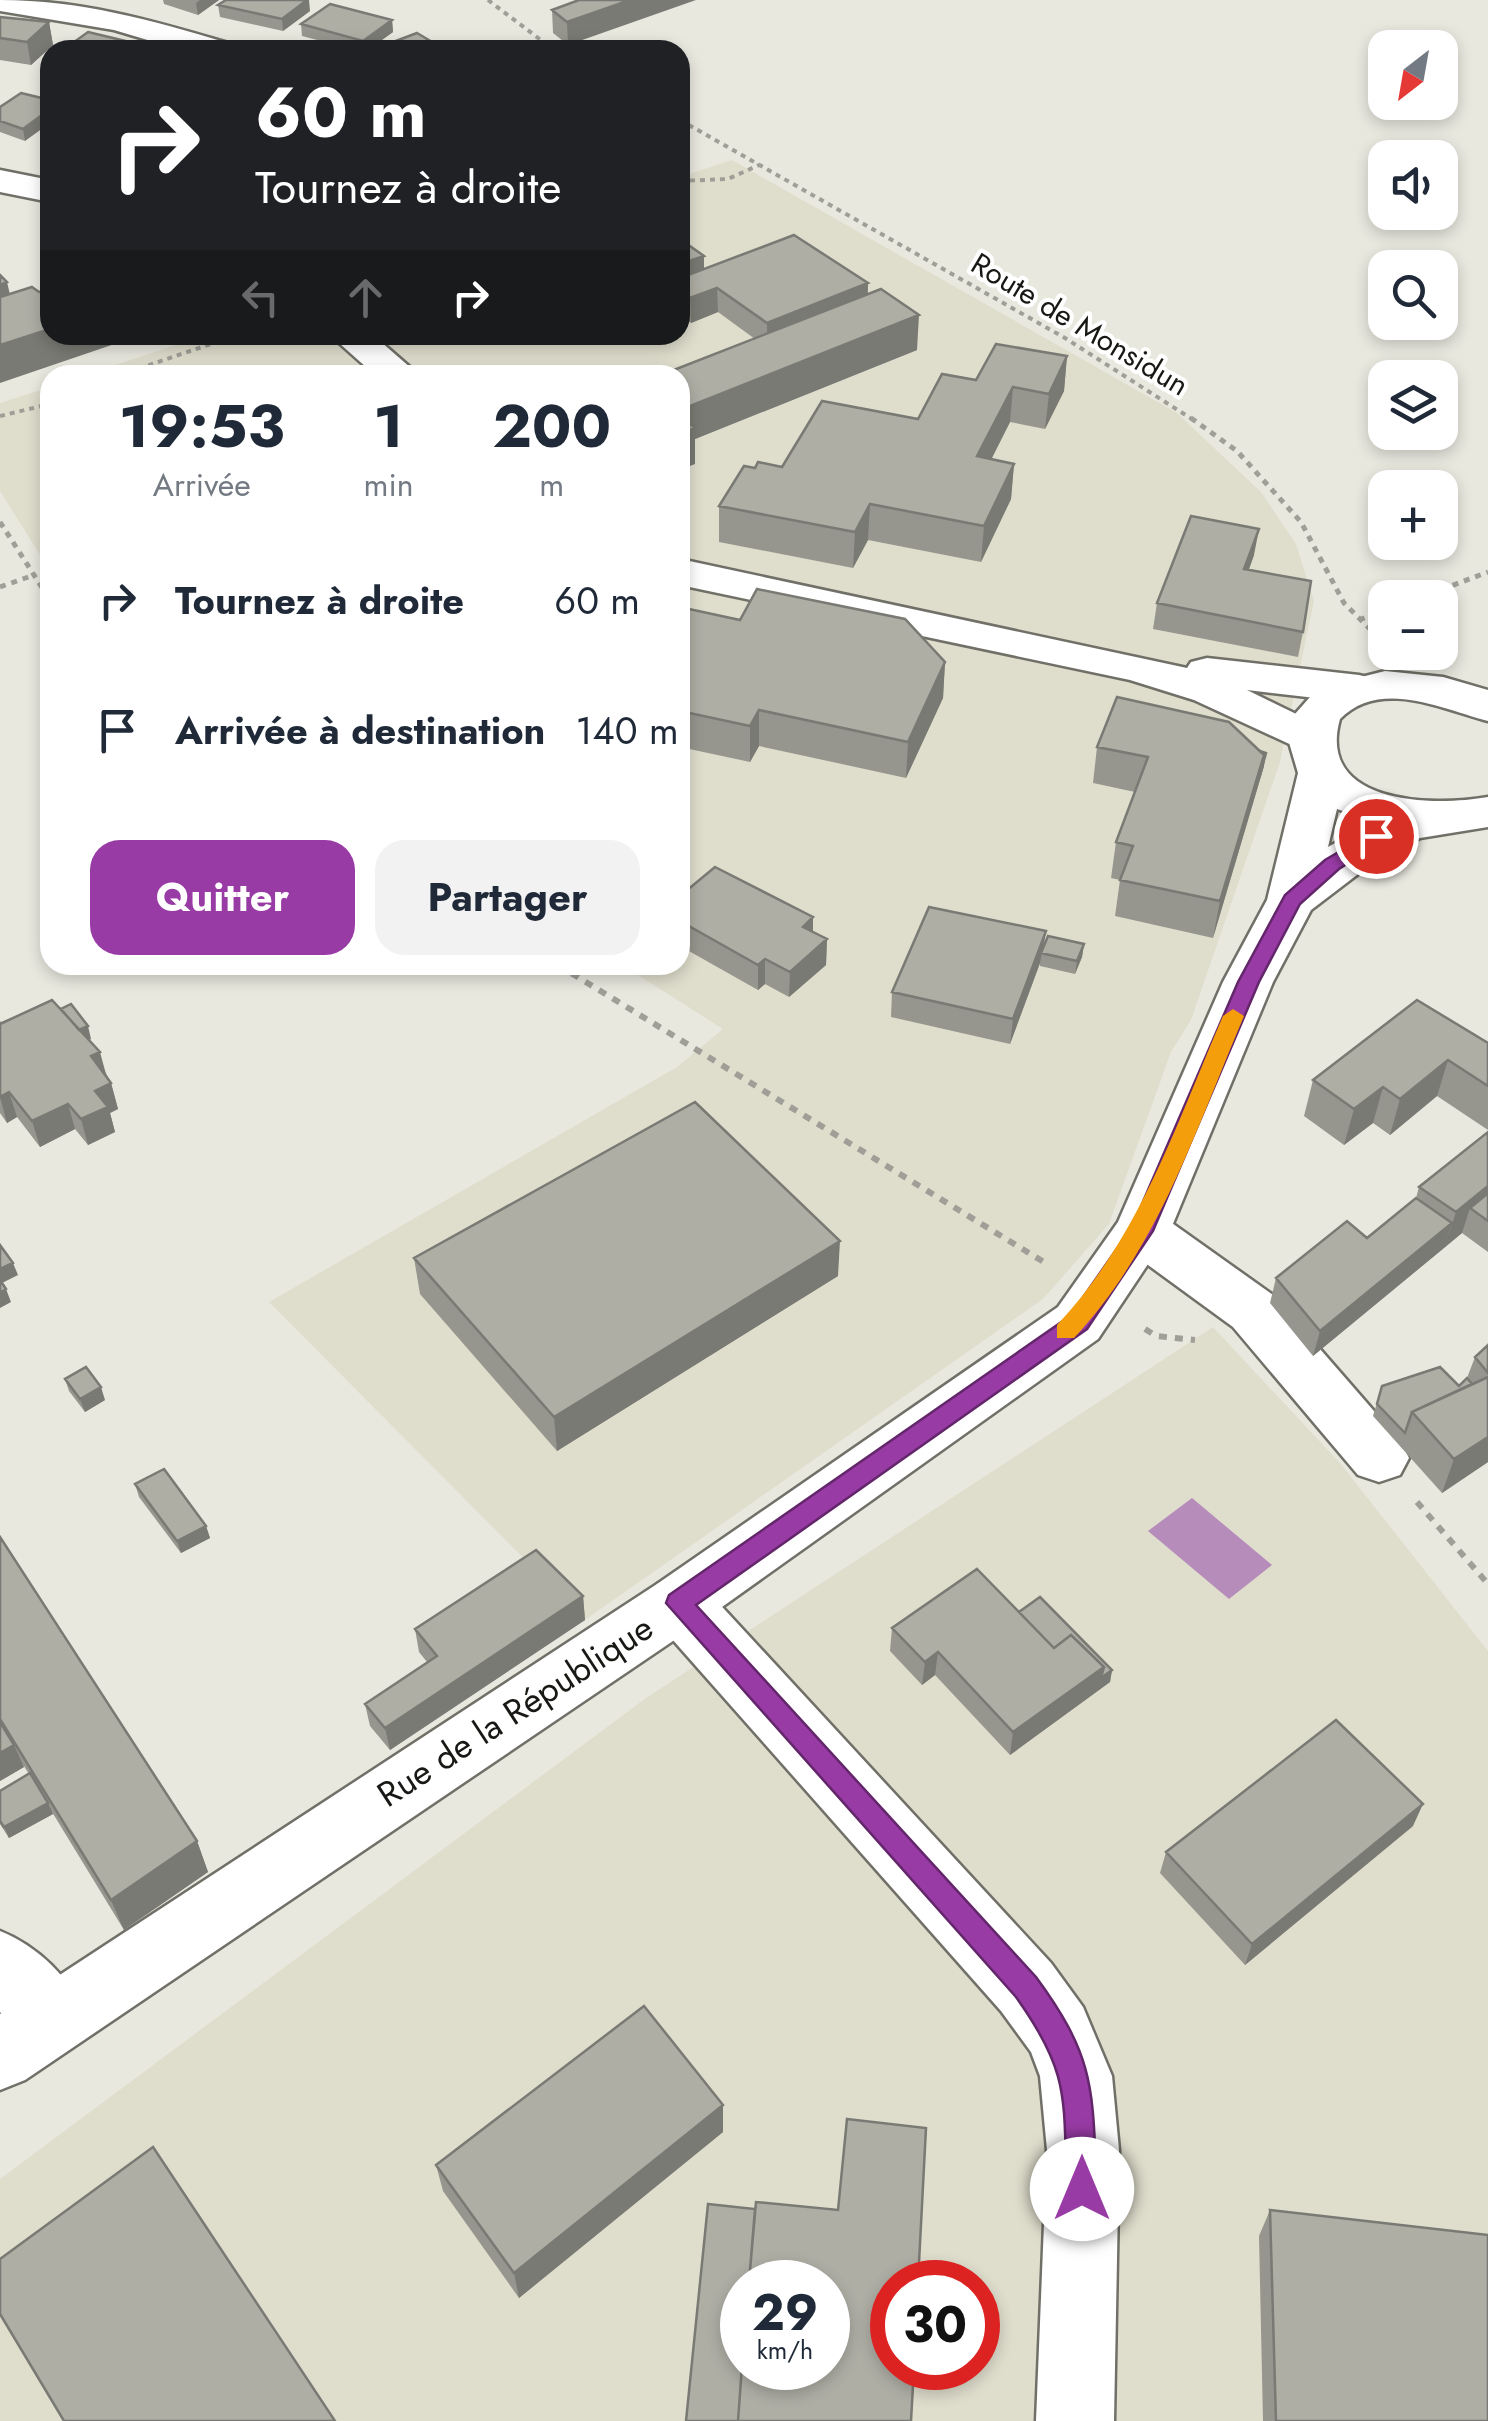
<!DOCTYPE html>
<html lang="fr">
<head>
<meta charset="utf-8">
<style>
	body { margin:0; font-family:Jost,sans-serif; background:#f2f2f3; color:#1f2937; height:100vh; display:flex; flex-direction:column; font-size:38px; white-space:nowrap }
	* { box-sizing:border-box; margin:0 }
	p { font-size:32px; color:#747a83 }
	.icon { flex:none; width:55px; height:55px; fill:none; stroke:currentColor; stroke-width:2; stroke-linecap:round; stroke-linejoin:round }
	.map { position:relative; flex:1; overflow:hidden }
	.panel { position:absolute; left:40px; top:365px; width:650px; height:610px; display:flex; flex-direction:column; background:#fff; border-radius:30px; box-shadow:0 5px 15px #0003 }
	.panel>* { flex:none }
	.top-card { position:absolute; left:40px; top:40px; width:650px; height:305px; border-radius:30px; box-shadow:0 5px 15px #0003; background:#202124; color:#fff; overflow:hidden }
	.needle { width:65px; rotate:211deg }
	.tools { position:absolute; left:1368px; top:30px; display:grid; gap:20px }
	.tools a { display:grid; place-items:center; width:90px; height:90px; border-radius:20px; background:#fff; box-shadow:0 5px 15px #0003; font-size:50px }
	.speed { position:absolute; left:720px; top:2260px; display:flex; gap:20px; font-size:50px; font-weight:700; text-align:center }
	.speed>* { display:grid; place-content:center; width:130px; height:130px; border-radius:50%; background:#fff; box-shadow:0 5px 15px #0003; line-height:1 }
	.speed small { font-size:25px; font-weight:400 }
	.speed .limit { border:15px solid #d22; background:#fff; color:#111 }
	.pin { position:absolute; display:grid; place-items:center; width:85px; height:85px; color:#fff; margin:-42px; border:5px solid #fff; border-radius:50%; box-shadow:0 2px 10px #0007 }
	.me { position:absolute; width:110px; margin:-55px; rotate:0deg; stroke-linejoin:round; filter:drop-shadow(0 0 8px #0008) }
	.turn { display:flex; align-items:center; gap:35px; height:210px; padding:0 50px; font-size:45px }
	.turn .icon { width:130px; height:130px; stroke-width:2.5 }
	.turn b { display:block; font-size:70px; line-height:85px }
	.lanes { display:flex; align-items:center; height:95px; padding:0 50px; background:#0003; justify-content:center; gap:50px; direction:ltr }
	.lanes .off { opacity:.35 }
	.eta { display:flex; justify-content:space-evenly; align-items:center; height:170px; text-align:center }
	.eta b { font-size:60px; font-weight:700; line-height:70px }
	.button { display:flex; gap:20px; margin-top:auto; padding:20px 50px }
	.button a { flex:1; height:115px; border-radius:30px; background:#983ba5; color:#fff; font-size:40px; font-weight:700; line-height:115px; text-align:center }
	.button a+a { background:#f2f2f3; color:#1f2937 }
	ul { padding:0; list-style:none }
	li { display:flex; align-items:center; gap:30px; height:130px; padding:0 50px }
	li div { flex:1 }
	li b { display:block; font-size:38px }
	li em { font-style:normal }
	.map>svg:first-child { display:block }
	.built { fill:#dfdecd; fill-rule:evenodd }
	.water { fill:#b68cbb }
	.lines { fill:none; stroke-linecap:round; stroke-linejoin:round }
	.street-casing { stroke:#717068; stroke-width:5 }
	.secondary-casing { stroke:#717068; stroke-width:5 }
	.path-far2 { stroke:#9f9e97; stroke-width:4; stroke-dasharray:5 5; stroke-linecap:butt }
	.path-far1 { stroke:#9f9e97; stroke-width:5; stroke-dasharray:6 6; stroke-linecap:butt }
	.path { stroke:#9f9e97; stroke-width:6; stroke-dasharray:8 8; stroke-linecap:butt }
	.street { fill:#fff; fill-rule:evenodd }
	.secondary { fill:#fff; fill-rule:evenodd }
	.wall { fill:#96968e }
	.shaded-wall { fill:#7a7a74 }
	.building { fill:#aeaea5; stroke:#7a7a74; stroke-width:2.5 }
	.route { fill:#983ba5; stroke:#63266b; stroke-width:2.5 }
	.slow { fill:#f59e0b }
	.labels { text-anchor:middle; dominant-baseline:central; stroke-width:8; stroke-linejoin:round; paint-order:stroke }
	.far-street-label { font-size:30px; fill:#181814; stroke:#fff }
	.street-label { font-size:35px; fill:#181814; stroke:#fff }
</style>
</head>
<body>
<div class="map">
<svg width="1488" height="2421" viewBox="0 0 1488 2421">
	<rect width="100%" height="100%" fill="#e9e8df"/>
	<path class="built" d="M 732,160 L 1177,413 L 1261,492 L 1296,544 L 1314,601 L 1280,762 L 1191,1020 L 1171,1052 L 1109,1224 L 1043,1299 L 585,1620 L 269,1302 L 677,1067 L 723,1029 L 622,965 L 680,965 L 680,375 L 85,375 L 206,335 L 680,335 L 680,177 Z
		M 50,387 L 50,571 L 0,491 L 0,403 Z
		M 1213,1327 L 1340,1463 L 1488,1651 L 1488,2421 L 0,2421 L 0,2179 L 646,1698 ZM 742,2282 L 828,2282 L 828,2368 L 742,2368 ZM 892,2282 L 978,2282 L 978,2368 L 892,2368 Z"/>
	<path class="water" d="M 1192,1498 L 1272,1565 L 1229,1599 L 1148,1531 Z"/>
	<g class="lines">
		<g class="street-casing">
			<path id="street" d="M 0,0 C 80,0 151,20 228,43 L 232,50 L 181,50 L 114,30 L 0,11 Z
				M 0,170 L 50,180 L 50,202 L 0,192 Z
				M 330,335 L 373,335 L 419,375 L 375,375 Z
				M 680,559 L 1187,668 L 1191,662 L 1207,658 L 1359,675 L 1375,679 L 1382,689 L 1375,699 L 1359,703 L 1247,690 L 1327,729 L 1334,739 L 1327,749 L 1311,754 L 1194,700 L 1130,680 L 680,585 Z
				M 1142,1210 L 1162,1216 L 1273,1295 L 1400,1441 L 1409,1458 L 1400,1475 L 1379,1482 L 1358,1475 L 1233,1327 L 1122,1246 L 1114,1231 L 1122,1216 Z
				M 679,1576 L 701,1584 L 1051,1963 L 1083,2007 L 1112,2076 L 1119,2150 L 1114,2421 L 1036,2421 L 1047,2150 L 1040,2076 L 1031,2052 L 1001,2011 L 657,1622 L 648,1603 L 657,1584 Z
				M 0,1931 C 38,1946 71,1979 87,2016 L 77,2040 L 52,2050 L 27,2040 L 0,2012 Z"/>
		</g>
		<g class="secondary-casing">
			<path id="secondary" d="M 1385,671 L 1443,677 L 1488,690 L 1488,721 C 1442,709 1380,678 1340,719 C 1316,804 1431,807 1488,797 L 1488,827 L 1420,838 L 1370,865 L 1311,910 L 1273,982 L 1170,1231 L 1098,1339 L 701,1622 L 25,2080 L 0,2090 L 0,2014 L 657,1584 L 1058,1307 L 1118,1222 L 1223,982 L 1267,900 L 1298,773 L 1288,739 L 1295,714 L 1318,688 ZM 1337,809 L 1373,822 L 1328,847 Z"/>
		</g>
		<path class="path-far2" d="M 488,0 L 554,50
			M 680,120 L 1065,338 L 1195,421
			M 680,181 L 728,179 L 759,165
			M 120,375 L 237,335
			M 0,416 L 50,404"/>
		<path class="path-far1" d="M 1191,418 L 1237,451 L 1301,522 L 1344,603 L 1378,637
			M 0,522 L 50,600
			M 0,587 L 34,575
			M 1419,598 L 1488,572
			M 1359,620 L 1385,610"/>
		<path class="path" d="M 558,965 L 1047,1264
			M 1145,1329 L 1156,1336 L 1195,1340
			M 1417,1502 L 1488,1584"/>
		<use href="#street" class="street"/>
		<use href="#secondary" class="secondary"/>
	</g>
	<path class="wall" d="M 163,0 L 219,0 L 198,15 L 164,4 Z
		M 579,0 L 568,45 L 553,33 L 552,10 Z
		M 218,5 L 310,11 L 283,31 L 220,17 Z
		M 0,17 L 49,22 L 53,45 L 31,65 L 0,60 Z
		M 392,20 L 393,32 L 368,50 L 355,50 L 302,36 L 301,24 Z
		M 50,100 L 25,141 L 0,132 L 0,107 Z
		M 680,239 L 704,256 L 704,269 L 868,283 L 868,295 L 917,350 L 695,439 L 695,464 L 680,375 L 755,339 L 718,312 L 691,323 L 680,315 Z
		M 1067,356 L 1064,391 L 1045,429 L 1010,422 L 991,459 L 1014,464 L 1011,499 L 981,562 L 868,540 L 853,568 L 719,542 L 719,506 L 755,468 L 782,467 L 918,419 L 976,380 Z
		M 1254,555 L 1249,569 L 1303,632 L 1298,657 L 1153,629 L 1157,603 Z
		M 680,607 L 945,662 L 943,698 L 906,778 L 759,746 L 750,762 L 680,747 Z
		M 1097,747 L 1264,766 L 1213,938 L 1115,916 L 1120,880 L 1111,878 L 1116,842 L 1135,792 L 1093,783 Z
		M 680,896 L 813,932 L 827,939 L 826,965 L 789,997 L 765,984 L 758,990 L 680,946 Z
		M 1046,931 L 1044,946 L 1084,944 L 1082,957 L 1075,974 L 1040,966 L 1040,963 L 1010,1044 L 891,1017 L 892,992 Z
		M 0,1021 L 2,1023 L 91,1039 L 89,1040 L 111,1083 L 118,1109 L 110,1113 L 115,1132 L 88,1145 L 75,1129 L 40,1147 L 17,1117 L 7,1123 L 0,1113 Z
		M 1488,1043 L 1488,1130 L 1437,1096 L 1390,1135 L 1373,1123 L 1344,1145 L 1304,1116 L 1313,1080 Z
		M 1488,1132 L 1488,1252 L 1462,1233 L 1313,1356 L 1270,1303 L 1276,1278 L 1367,1238 L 1416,1198 L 1419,1187 Z
		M 414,1258 L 838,1276 L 557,1451 L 420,1294 Z
		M 1488,1345 L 1488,1462 L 1442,1493 L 1373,1416 L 1382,1386 L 1459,1386 L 1467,1378 L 1475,1357 Z
		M 65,1379 L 105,1400 L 85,1412 L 69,1391 Z
		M 135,1484 L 206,1526 L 210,1538 L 181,1553 L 139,1497 Z
		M 0,1537 L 197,1841 L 208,1872 L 124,1930 L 52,1812 L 53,1814 L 9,1838 L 0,1824 L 0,1791 L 29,1774 L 22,1763 L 24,1767 L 0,1781 Z
		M 583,1596 L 585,1620 L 390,1750 L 370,1726 L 365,1704 L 427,1662 L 419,1652 L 415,1629 Z
		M 1019,1612 L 1112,1670 L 1110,1682 L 1010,1755 L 935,1675 L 922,1685 L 890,1651 L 892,1628 Z
		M 1413,1826 L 1245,1965 L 1160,1873 L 1166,1852 Z
		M 723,2105 L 723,2132 L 519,2298 L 443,2191 L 436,2165 Z
		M 1270,2210 L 1488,2421 L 1263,2421 L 1259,2236 Z"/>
	<path class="shaded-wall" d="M 200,0 L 219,0 L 198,15 L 196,3 Z
		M 307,0 L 309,0 L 310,11 L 283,31 L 282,19 Z
		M 630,0 L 696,0 L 568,45 L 567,22 Z
		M 392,20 L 393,32 L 368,50 L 364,50 L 363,41 Z
		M 49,22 L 53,45 L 31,65 L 27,42 Z
		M 50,109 L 50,123 L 25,141 L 23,129 Z
		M 704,256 L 704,280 L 680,289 L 680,264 Z
		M 7,282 L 13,307 L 0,311 L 0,285 Z
		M 868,283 L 867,308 L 767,347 L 767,323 Z
		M 717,288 L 718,312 L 691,323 L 690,298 Z
		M 919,315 L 917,350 L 695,439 L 695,464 L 680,470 L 680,410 Z
		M 50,329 L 50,335 L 141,335 L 0,383 L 0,345 Z
		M 1067,356 L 1064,391 L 1045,429 L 1049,394 Z
		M 1013,387 L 1010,422 L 975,492 L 977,456 Z
		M 1014,464 L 1011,499 L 981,562 L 984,526 Z
		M 870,504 L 868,540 L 853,568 L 855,532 Z
		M 1259,529 L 1254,555 L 1240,594 L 1244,569 Z
		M 945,662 L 943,698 L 906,778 L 908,742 Z
		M 759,710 L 759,746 L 750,762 L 750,726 Z
		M 1266,753 L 1264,766 L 1213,938 L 1220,901 L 1264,755 Z
		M 813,917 L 813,943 L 803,927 Z
		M 1046,931 L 1040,963 L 1010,1044 L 1013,1019 Z
		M 827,939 L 826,965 L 789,997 L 790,972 Z
		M 1084,944 L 1082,957 L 1075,974 L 1077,961 Z
		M 765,959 L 765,984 L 758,990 L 758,965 Z
		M 88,1026 L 91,1039 L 76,1046 L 72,1033 Z
		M 100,1052 L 107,1078 L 91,1056 Z
		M 1448,1060 L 1437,1096 L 1390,1135 L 1400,1099 Z
		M 111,1083 L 118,1109 L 110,1113 L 115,1132 L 88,1145 L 81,1119 L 95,1091 Z
		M 1383,1087 L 1373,1123 L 1344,1145 L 1354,1109 Z
		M 9,1092 L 17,1117 L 7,1123 L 0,1097 Z
		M 68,1104 L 75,1129 L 40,1147 L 32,1121 Z
		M 1488,1186 L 1488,1211 L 1470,1208 L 1462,1233 L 1444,1248 L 1456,1212 Z
		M 1452,1223 L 1444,1248 L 1313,1356 L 1320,1331 Z
		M 840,1241 L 838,1276 L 557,1451 L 554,1417 Z
		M 13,1263 L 18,1275 L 0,1284 L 0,1269 Z
		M 6,1289 L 11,1302 L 0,1308 L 0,1293 Z
		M 101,1387 L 105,1400 L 85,1412 L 80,1399 Z
		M 1488,1437 L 1488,1462 L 1442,1493 L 1454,1459 Z
		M 206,1526 L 210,1538 L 181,1553 L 177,1541 Z
		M 583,1596 L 585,1620 L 390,1750 L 385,1728 Z
		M 938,1652 L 935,1675 L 922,1685 L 925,1662 Z
		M 1104,1667 L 1112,1670 L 1110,1682 L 1010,1755 L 1013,1732 Z
		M 14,1745 L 24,1767 L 0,1781 L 0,1753 Z
		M 48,1803 L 53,1814 L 9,1838 L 4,1827 Z
		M 1423,1804 L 1413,1826 L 1245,1965 L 1252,1944 Z
		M 197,1841 L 208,1872 L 124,1930 L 111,1900 Z
		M 723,2105 L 723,2132 L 519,2298 L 514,2273 Z"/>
	<path class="building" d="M 226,0 L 307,0 L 282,19 L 218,5 Z
		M 579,0 L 630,0 L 567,22 L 552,10 Z
		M 330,4 L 392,20 L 363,41 L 301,24 Z
		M 0,17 L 49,22 L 27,42 L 0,38 Z
		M 88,32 L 155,48 L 152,50 L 63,50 Z
		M 417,33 L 442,48 L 436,50 L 372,50 Z
		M 21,93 L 50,100 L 50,109 L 23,129 L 0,121 L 0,107 Z
		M 794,235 L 868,283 L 767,323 L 717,288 L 690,298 L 680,291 L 680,278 Z
		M 680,239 L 704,256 L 680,264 Z
		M 0,275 L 7,282 L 0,285 Z
		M 32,287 L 39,292 L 50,289 L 50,329 L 0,345 L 0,297 Z
		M 881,289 L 919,315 L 680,410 L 680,375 L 661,375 Z
		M 996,344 L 1067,356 L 1049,394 L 1013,387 L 977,456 L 1014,464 L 984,526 L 870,504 L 855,532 L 719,506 L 744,466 L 755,468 L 758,462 L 782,467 L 822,401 L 918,419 L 942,374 L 976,380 Z
		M 680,417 L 695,428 L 680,434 Z
		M 1191,516 L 1259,529 L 1244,569 L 1311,581 L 1303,632 L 1157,603 Z
		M 757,589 L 905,619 L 945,662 L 908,742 L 759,710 L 750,726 L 680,711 L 680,607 L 740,620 Z
		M 1117,697 L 1229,722 L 1264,755 L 1220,901 L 1120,880 L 1133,846 L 1116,842 L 1148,757 L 1097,747 Z
		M 1260,751 L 1266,753 L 1259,778 L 1264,755 Z
		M 715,867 L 813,917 L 803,927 L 827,939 L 790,972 L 765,959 L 758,965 L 680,921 L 680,896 Z
		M 929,907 L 1046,931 L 1013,1019 L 892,992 Z
		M 1048,936 L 1084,944 L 1077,961 L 1041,953 Z
		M 52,1000 L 100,1052 L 91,1056 L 111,1083 L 95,1091 L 108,1107 L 81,1119 L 68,1104 L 32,1121 L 9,1092 L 0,1097 L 0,1024 Z
		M 1417,1000 L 1488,1043 L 1488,1086 L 1448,1060 L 1400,1099 L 1383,1087 L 1354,1109 L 1313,1080 Z
		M 71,1004 L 88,1026 L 79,1030 L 61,1009 Z
		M 695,1102 L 840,1241 L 554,1417 L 414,1258 Z
		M 1488,1132 L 1488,1186 L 1456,1212 L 1419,1187 Z
		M 1488,1193 L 1488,1221 L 1470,1208 Z
		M 1416,1198 L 1452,1223 L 1320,1331 L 1276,1278 L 1347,1221 L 1367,1238 Z
		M 0,1245 L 13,1263 L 0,1269 Z
		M 0,1280 L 6,1289 L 0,1293 Z
		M 1488,1345 L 1488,1373 L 1475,1357 Z
		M 86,1367 L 101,1387 L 80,1399 L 65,1379 Z
		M 1440,1367 L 1459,1386 L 1467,1378 L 1472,1384 L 1412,1412 L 1405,1433 L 1377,1404 L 1382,1386 Z
		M 1488,1377 L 1488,1437 L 1454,1459 L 1412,1412 Z
		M 164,1469 L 206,1526 L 177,1541 L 135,1484 Z
		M 0,1537 L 197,1841 L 111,1900 L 0,1719 Z
		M 536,1550 L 583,1596 L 385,1728 L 365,1704 L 437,1656 L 415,1629 Z
		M 977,1569 L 1054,1648 L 1071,1635 L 1104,1667 L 1013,1732 L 938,1652 L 925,1662 L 892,1628 Z
		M 1040,1597 L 1112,1670 L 1101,1678 L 1104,1667 L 1071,1635 L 1054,1648 L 1019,1612 Z
		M 1336,1720 L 1423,1804 L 1252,1944 L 1166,1852 Z
		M 0,1722 L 14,1745 L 0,1753 Z
		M 30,1773 L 48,1803 L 4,1827 L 0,1821 L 0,1791 Z
		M 644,2006 L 723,2105 L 514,2273 L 436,2165 Z
		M 847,2119 L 926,2128 L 918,2282 L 892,2282 L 892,2368 L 914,2368 L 911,2421 L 738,2421 L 742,2366 L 742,2368 L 828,2368 L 828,2282 L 749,2282 L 756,2202 L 838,2210 Z
		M 153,2147 L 335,2421 L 64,2421 L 0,2314 L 0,2259 Z
		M 708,2204 L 755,2209 L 749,2282 L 742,2282 L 742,2366 L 738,2421 L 686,2421 Z
		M 1270,2210 L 1488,2235 L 1488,2421 L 1276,2421 Z"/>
	<path class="route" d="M 1376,830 L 1383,832 L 1383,841 L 1339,869 L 1300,904 L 1259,982 L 1153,1231 L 1087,1329 L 696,1605 L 1036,1977 C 1097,2060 1092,2090 1097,2189 L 1093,2200 L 1082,2204 L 1071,2200 L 1067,2189 C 1063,2098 1071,2074 1016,1997 L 666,1603 L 669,1595 L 1070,1316 L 1132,1227 L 1238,982 L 1285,895 L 1325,860 Z"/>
	<path class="slow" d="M 1233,1009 L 1244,1016 C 1196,1129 1159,1247 1074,1338 L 1057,1338 L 1057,1325 C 1139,1238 1176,1125 1223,1016 Z"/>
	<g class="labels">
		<g class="far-street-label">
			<text transform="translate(1080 324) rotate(31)">Route de Monsidun</text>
		</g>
		<g class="street-label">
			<text transform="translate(515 1711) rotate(-33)">Rue de la République</text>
		</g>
	</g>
</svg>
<div class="tools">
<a><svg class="needle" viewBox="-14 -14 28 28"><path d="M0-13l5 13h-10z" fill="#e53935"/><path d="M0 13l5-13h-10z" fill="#747a83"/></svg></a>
<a><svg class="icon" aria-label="sound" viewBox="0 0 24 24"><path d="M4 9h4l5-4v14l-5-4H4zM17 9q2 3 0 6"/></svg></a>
<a><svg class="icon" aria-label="search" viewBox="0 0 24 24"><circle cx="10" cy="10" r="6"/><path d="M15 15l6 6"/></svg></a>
<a><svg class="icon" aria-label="layers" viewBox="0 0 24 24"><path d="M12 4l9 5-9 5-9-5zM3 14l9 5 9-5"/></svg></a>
<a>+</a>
<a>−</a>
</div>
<div class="speed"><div>29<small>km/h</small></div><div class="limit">30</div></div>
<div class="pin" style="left:1376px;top:836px;background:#d93025"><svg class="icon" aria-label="arrive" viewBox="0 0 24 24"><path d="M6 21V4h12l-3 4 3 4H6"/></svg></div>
<svg class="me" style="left:1082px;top:2189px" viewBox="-20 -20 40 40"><circle r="19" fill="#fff"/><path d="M0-13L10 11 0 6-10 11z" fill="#983ba5"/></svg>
<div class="top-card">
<div class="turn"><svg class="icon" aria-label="right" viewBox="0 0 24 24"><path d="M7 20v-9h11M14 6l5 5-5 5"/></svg><div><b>60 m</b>Tournez à droite</div></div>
<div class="lanes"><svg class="icon off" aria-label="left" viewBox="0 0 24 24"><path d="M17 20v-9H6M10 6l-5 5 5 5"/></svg><svg class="icon off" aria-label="ahead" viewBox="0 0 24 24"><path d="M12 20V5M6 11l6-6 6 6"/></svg><svg class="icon" aria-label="right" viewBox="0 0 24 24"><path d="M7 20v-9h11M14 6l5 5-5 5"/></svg></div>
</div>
<section class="panel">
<div class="eta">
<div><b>19:53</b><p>Arrivée</p></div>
<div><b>1</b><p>min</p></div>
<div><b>200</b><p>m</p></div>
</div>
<ul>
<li><svg class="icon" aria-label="right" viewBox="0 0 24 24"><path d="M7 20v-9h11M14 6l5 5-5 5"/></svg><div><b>Tournez à droite</b></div><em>60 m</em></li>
<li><svg class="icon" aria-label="arrive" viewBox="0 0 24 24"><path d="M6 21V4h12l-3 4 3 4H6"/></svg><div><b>Arrivée à destination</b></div><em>140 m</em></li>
</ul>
<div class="button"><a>Quitter</a><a>Partager</a></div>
</section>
</div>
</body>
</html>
